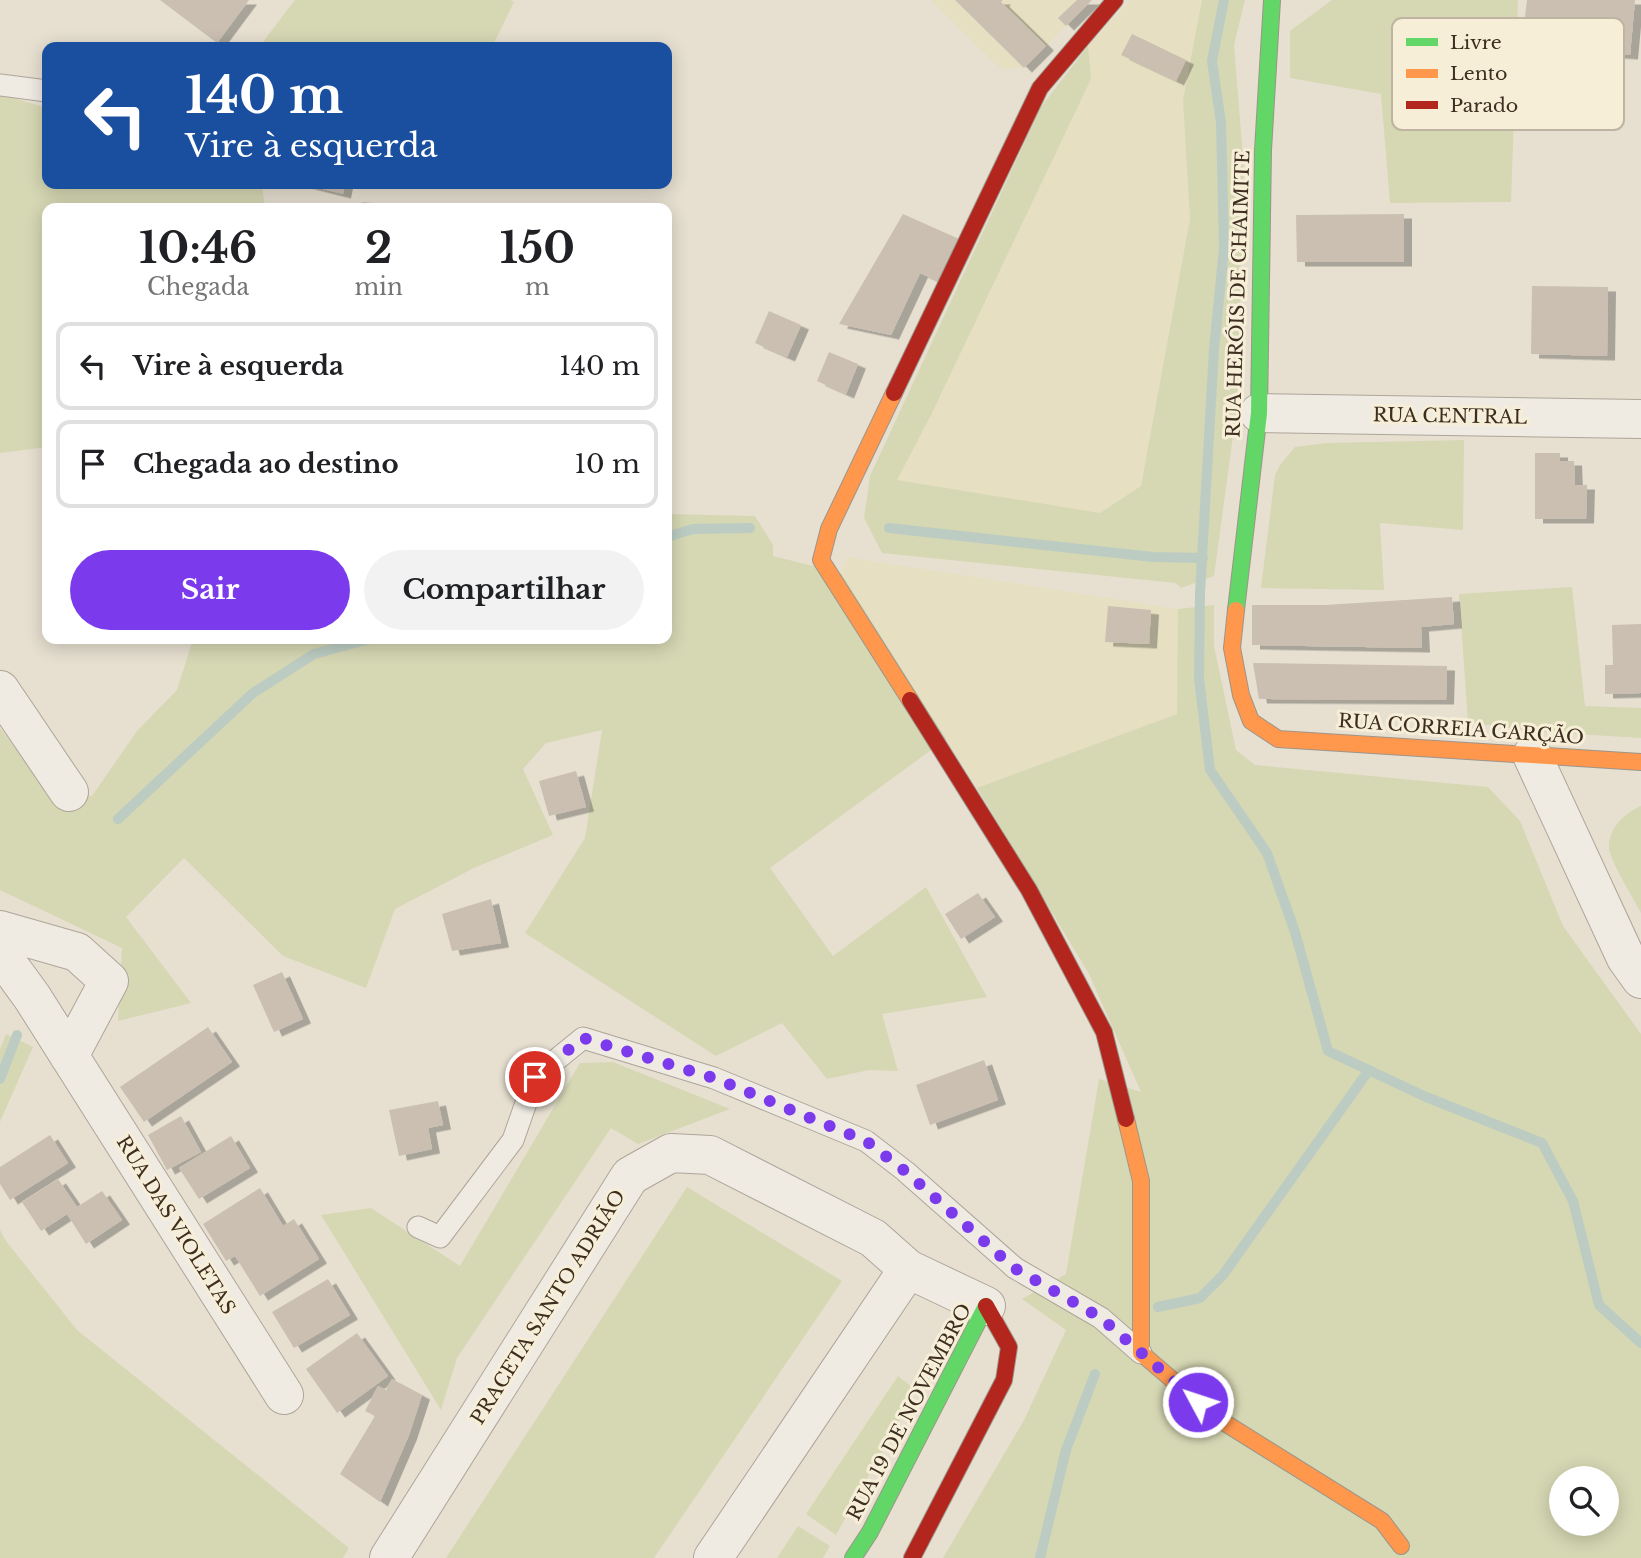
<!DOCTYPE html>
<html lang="pt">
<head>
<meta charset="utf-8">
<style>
	body { margin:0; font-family:"Libre Baskerville",serif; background:#f2f2f2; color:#202124; height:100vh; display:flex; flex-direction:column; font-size:26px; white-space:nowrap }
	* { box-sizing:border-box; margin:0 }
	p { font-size:23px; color:#757577 }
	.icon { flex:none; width:38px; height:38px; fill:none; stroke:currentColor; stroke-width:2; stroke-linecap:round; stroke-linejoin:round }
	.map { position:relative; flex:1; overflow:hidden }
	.details { position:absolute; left:42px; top:203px; width:630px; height:441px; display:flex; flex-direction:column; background:#fff; border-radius:14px; box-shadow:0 4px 18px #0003 }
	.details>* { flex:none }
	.hud { position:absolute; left:42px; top:42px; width:630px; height:147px; border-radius:14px; box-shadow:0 4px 18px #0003; background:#1a4fa0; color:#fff; overflow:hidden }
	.fabs { position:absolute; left:1549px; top:1466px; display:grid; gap:14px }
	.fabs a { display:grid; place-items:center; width:70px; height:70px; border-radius:50%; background:#fff; box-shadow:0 4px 18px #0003; font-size:35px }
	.pin { position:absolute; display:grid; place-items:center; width:60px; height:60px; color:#fff; margin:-30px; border:4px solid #fff; border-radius:50%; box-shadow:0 2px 7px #0007 }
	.me { position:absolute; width:77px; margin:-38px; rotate:310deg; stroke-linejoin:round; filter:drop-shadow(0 0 5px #0008) }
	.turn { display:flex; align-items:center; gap:24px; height:147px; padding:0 28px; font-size:32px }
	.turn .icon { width:91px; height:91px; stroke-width:2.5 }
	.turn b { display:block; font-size:49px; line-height:60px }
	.eta { display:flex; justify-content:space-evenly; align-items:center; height:119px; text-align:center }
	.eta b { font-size:42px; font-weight:700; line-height:49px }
	.action { display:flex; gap:14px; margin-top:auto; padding:14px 28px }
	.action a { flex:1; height:80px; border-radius:42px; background:#7c3aed; color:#fff; font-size:28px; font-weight:700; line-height:80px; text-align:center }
	.action a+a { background:#f2f2f2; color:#202124 }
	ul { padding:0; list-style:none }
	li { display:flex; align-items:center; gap:21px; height:88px; margin:0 14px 10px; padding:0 14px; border:4px solid #e0e0e0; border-radius:14px }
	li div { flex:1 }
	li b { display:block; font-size:26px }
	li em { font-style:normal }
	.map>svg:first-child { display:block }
	.farmland { fill:#e6dfc2 }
	.green { fill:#d6d7b3; fill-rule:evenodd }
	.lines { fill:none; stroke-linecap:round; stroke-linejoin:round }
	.stream { stroke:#bcccc2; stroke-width:10 }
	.building { fill:#cbbfb2; filter:url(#shadow) }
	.lane-casing { stroke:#ada599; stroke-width:23 }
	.street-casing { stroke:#ada599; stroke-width:40 }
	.fast-casing { stroke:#9c958a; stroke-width:18 }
	.slow-casing { stroke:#9c958a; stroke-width:18 }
	.jam-casing { stroke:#9c958a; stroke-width:18 }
	.lane { stroke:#efebe3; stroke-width:21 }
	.street { stroke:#efebe3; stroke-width:38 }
	.fast { stroke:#63d668; stroke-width:16 }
	.slow { stroke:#ff974d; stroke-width:16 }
	.jam { stroke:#b3261e; stroke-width:16 }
	.route { stroke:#7c3aed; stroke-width:12; stroke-dasharray:0 21.6 }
	.labels { text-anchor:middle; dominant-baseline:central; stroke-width:6; stroke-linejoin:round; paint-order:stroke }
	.street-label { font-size:19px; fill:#3d2e20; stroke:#f7eed8 }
	.key { fill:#f7eed8; stroke:#bfb4a1; stroke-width:2 }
	.key-label { font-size:19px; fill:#3d2e20 }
</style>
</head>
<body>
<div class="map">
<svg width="1641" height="1558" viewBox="0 0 1641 1558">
	<defs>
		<filter id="shadow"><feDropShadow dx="8" dy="4.5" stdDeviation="0" flood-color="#0004"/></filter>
	</defs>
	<rect width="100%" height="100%" fill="#e7e0d1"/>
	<path class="farmland" d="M 930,0 L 1092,0 L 1024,68 L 1001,69 Z
		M 1130,0 L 1202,0 L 1183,100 L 1190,219 L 1141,486 L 1100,513 L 896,480 L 932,413 L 1091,79 L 1088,46 Z
		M 847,557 L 1178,609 L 1177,714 L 977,788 L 841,573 Z"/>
	<path class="green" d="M 295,0 L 511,0 L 514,2 L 492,47 L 259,47 Z
		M 1202,0 L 1245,0 L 1234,45 L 1244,170 L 1238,399 L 1214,576 L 1181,588 L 1176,583 L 882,553 L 864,518 L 870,476 L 1041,107 L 1088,46 L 1091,79 L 932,413 L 897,480 L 1100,513 L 1141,486 L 1190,219 L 1183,100 Z
		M 1332,0 L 1518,0 L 1511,202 L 1390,203 L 1381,94 L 1290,78 L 1290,31 Z
		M 0,94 L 47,108 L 47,184 L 262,184 L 265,208 L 47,208 L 47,447 L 0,453 Z
		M 1464,440 L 1463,530 L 1380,523 L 1384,590 L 1261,588 L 1275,475 L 1280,465 L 1295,447 L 1327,443 Z
		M 667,514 L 755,516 L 773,545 L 773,556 L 841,573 L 946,739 L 770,868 L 833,956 L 926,887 L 987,997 L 882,1014 L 898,1071 L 869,1070 L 827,1079 L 782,1023 L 716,1056 L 525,933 L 585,838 L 602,730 L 546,743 L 523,769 L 553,835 L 474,868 L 395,909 L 366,988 L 283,956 L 184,858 L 126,917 L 191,1003 L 118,1021 L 122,948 L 0,890 L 0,728 L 44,786 L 92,796 L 137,731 L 177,690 L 193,639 L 667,639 Z
		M 1572,587 L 1585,706 L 1641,708 L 1641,738 L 1528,731 L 1468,722 L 1459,594 Z
		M 1214,605 L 1214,646 L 1236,750 L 1255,765 L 1488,787 L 1520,821 L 1563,926 L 1641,1034 L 1641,1558 L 943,1558 L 1024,1420 L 1066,1330 L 1022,1299 L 1066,1274 L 1099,1079 L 1141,1092 L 1089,974 L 977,788 L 1177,714 L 1178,609 ZM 1561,1479 L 1606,1479 L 1606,1524 L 1561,1524 Z
		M 1641,806 L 1641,913 C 1634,899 1610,861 1609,848 C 1608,828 1625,813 1641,806 Z
		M 6,1034 L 33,1047 L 0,1122 L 0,1049 Z
		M 613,1062 L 730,1109 L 638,1144 L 611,1128 L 457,1358 L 441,1410 L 321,1215 L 371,1208 L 460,1266 L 580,1063 Z
		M 687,1187 L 842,1281 L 654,1558 L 446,1558 Z
		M 0,1230 L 6,1241 L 77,1330 L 349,1548 L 343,1558 L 0,1558 Z
		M 898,1376 L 916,1390 L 836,1535 L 806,1514 Z
		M 798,1526 L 830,1546 L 823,1558 L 777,1558 Z"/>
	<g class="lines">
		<path class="stream" d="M 1224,0 L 1212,61 L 1221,123 L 1224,248 L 1214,349 L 1200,593 L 1199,679 L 1210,770 L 1267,853 L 1295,932 L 1328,1051 L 1426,1097 L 1542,1143 L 1573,1201 L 1599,1305 L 1641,1343
			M 889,528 L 1153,557 L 1203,558
			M 667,537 L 693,529 L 750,528
			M 118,819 L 253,693 L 314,654 L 369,639
			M 0,1079 L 17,1035
			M 1158,1307 L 1200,1298 L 1223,1275 L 1369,1070
			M 1040,1558 L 1066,1450 L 1095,1374"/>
	</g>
	<path class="building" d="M 160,0 L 249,0 L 217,43 Z
		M 955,0 L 1003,0 L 1001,2 L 1046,46 L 1024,68 Z
		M 1077,0 L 1092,0 L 1066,26 L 1058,18 Z
		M 1527,0 L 1635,0 L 1630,55 L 1573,51 L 1573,61 L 1520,58 Z
		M 1132,34 L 1186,60 L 1176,81 L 1121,55 Z
		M 303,184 L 345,184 L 343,194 Z
		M 362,202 L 405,206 L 405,208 L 361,208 Z
		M 903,214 L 959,239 L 938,281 L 920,273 L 891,335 L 839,324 Z
		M 1404,214 L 1404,262 L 1297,262 L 1296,215 Z
		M 1532,286 L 1608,287 L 1607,356 L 1531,354 Z
		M 769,311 L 801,325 L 787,357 L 755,343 Z
		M 829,352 L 858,364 L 846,394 L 817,381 Z
		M 1535,453 L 1560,453 L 1560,461 L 1574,461 L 1575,485 L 1587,485 L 1586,519 L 1535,519 Z
		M 1452,597 L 1454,624 L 1421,627 L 1422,648 L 1252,645 L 1252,605 L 1325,605 Z
		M 1108,606 L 1151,610 L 1149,644 L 1105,642 Z
		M 1641,624 L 1641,693 L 1605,694 L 1605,665 L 1613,665 L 1612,625 Z
		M 1253,663 L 1447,666 L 1446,700 L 1259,699 Z
		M 576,771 L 586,807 L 549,816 L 539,781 Z
		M 978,893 L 995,917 L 961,939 L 945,914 Z
		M 491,899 L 501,943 L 452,951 L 442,914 Z
		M 282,972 L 303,1019 L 274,1032 L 253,985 Z
		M 208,1027 L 232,1062 L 144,1122 L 120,1087 Z
		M 984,1060 L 998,1100 L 930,1125 L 916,1085 Z
		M 438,1101 L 443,1125 L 428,1128 L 432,1149 L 399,1156 L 389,1110 Z
		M 181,1116 L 201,1152 L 167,1170 L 148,1135 Z
		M 50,1135 L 68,1163 L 10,1200 L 0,1184 L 0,1167 Z
		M 231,1136 L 250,1168 L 199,1199 L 179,1168 Z
		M 58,1179 L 77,1207 L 102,1191 L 122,1220 L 86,1244 L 67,1214 L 41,1231 L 22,1202 Z
		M 260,1188 L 283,1226 L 294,1219 L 319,1259 L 260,1296 L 235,1256 L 226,1261 L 203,1224 Z
		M 328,1279 L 350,1315 L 294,1348 L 272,1312 Z
		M 357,1333 L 388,1376 L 337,1413 L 306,1369 Z
		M 392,1379 L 422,1395 L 409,1435 L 380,1502 L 340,1474 L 375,1416 L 365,1411 L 378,1386 L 386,1390 Z"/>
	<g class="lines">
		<g class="lane-casing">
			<path id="lane" d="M 0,85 L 47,91
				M 418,1227 L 440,1237 L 513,1140 L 535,1077 L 583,1038 L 714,1078 L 866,1141 L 905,1171 L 1015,1268 L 1101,1318 L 1141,1353"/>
		</g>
		<g class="street-casing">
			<path id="street" d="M 1259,413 L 1641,419
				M 0,690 L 69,792
				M 1532,755 L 1626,958 L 1641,979
				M 0,930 L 77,952 L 109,981 L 69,1056
				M 0,953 L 32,997 L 284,1395
				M 389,1558 L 630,1176 L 671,1153 L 710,1155 L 873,1238 L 908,1269 L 986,1306
				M 713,1558 L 908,1269"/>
		</g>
		<g class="fast-casing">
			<path id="fast" d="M 1236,610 L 1259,413 L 1263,150 L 1272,0
				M 853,1558 L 870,1532 L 986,1306"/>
		</g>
		<g class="slow-casing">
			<path id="slow" d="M 894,393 L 829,529 L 821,560 L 910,700
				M 1236,610 L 1232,648 L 1241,695 L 1251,721 L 1278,739 L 1641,762
				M 1126,1119 L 1141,1181 L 1141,1353 L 1217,1418 L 1382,1521 L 1401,1546"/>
		</g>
		<g class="jam-casing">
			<path id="jam" d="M 894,393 L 1040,88 L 1115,0
				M 910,700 L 1029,890 L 1104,1032 L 1126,1119
				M 912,1558 L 1004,1380 L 1009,1347 L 986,1306"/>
		</g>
		<use href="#lane" class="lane"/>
		<use href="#street" class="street"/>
		<use href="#fast" class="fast"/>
		<use href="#slow" class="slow"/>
		<use href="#jam" class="jam"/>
	</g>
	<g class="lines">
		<path class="route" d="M 535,1077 L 583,1038 L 714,1078 L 866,1141 L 905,1171 L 1014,1268 L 1101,1318 L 1198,1402"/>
	</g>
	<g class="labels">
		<g class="street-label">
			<text transform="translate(1238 294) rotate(-88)">RUA HERÓIS DE CHAIMITE</text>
			<text transform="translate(1450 416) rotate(1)">RUA CENTRAL</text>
			<text transform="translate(1461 729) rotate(4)">RUA CORREIA GARÇÃO</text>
			<text transform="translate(176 1225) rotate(58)">RUA DAS VIOLETAS</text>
			<text transform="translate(548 1307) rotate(-58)">PRACETA SANTO ADRIÃO</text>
			<text transform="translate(909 1412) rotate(-62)">RUA 19 DE NOVEMBRO</text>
		</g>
	</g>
	<rect x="1392" y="18" width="232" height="112" rx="10" class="key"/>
	<rect x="1406" y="38" width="32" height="8" fill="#63d668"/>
	<rect x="1406" y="69" width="32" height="9" fill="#ff974d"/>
	<rect x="1406" y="101" width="32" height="8" fill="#b3261e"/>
	<g class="key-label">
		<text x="1450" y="49">Livre</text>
		<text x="1450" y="80">Lento</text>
		<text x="1450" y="112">Parado</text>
	</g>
</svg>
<div class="fabs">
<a><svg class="icon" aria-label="search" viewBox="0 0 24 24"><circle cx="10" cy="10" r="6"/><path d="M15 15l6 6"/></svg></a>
</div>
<div class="pin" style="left:535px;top:1077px;background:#d93025"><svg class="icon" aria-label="arrive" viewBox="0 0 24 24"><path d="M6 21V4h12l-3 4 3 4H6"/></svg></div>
<svg class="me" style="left:1198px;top:1402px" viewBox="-20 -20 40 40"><circle r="17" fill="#7c3aed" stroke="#fff" stroke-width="3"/><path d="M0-11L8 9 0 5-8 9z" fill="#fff"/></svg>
<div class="hud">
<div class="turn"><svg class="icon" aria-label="left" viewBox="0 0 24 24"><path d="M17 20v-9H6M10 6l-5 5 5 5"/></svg><div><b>140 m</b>Vire à esquerda</div></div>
</div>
<section class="details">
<div class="eta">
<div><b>10:46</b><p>Chegada</p></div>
<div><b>2</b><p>min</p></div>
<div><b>150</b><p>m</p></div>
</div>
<ul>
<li><svg class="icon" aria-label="left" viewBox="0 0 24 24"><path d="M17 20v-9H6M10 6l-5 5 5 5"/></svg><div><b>Vire à esquerda</b></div><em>140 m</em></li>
<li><svg class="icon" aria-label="arrive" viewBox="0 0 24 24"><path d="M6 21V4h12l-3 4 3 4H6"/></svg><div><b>Chegada ao destino</b></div><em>10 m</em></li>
</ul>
<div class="action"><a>Sair</a><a>Compartilhar</a></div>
</section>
</div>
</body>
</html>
